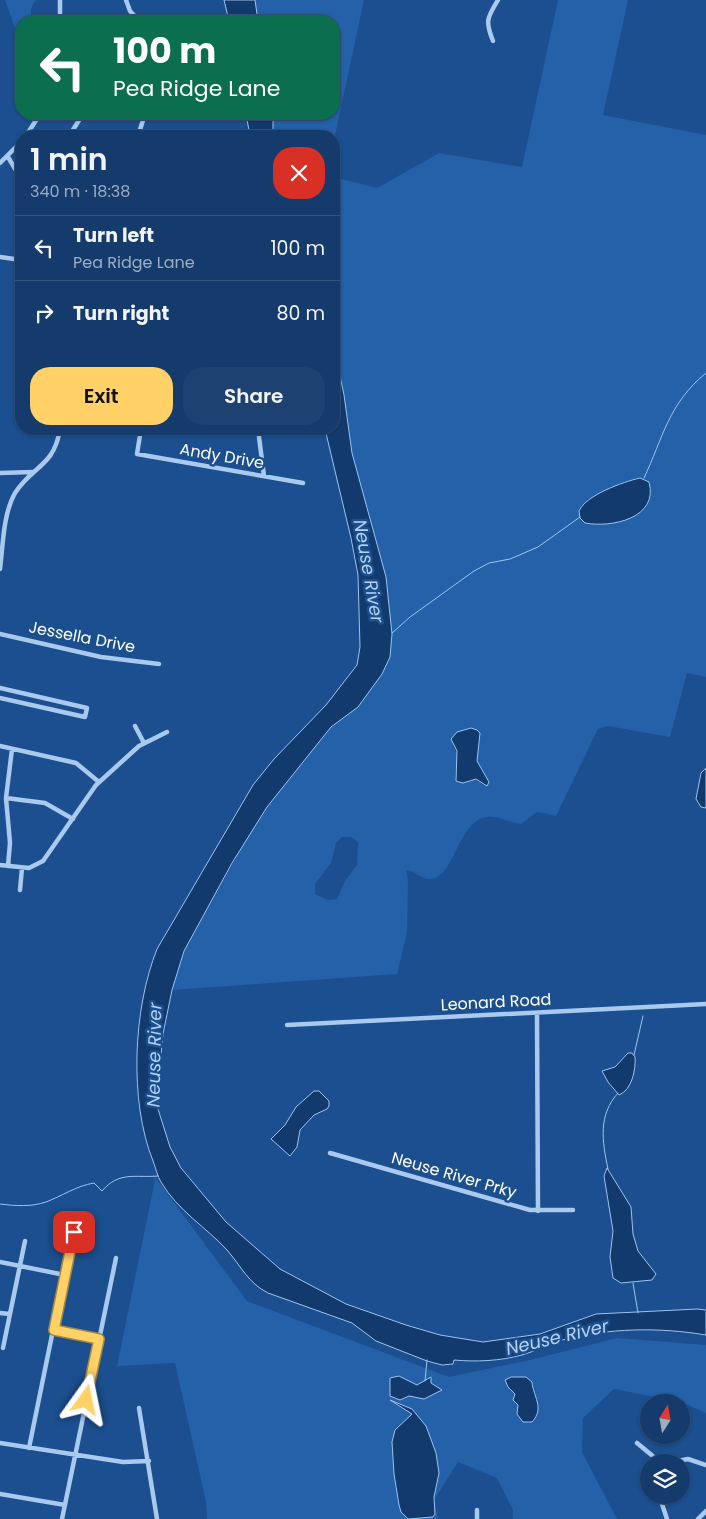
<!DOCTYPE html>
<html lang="en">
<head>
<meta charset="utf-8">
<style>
	body { margin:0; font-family:Poppins,sans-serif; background:#1d4271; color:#f1f3f6; height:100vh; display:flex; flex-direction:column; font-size:19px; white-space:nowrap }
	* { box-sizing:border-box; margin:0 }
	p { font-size:16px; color:#9dadc1 }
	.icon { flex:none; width:28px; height:28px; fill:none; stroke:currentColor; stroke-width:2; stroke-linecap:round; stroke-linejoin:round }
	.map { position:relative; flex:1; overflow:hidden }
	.panel { position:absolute; left:15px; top:130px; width:325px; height:305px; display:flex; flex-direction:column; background:#143b6b; border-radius:20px; box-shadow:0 1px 4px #0004,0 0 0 1px #33557e }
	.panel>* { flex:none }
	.guide { position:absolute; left:15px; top:15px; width:325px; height:105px; border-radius:20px; box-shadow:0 1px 4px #0004,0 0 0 1px #33557e; background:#0b6e4f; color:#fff; overflow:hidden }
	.needle { width:32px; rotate:11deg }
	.fabs { position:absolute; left:640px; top:1394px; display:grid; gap:10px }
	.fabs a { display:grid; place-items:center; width:50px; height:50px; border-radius:50%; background:#143b6b; box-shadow:0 1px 4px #0004,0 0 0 1px #33557e; font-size:25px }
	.pin { position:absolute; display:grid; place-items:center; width:42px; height:42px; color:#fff; margin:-21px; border-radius:10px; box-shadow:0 2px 8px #0006 }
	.me { position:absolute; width:55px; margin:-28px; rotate:12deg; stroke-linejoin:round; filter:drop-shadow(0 0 4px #0008) }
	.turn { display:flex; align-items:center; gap:18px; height:105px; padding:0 15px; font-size:22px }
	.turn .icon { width:65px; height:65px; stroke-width:2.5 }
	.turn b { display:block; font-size:35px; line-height:42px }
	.round { display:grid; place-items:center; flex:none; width:52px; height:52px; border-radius:20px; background:#1d4271 }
	.head { display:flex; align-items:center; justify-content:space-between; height:85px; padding:0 15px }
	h1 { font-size:30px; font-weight:600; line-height:38px }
	.cta { display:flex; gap:10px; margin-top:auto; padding:10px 15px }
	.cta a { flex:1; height:58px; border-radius:20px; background:#ffd166; color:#111; font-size:20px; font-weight:600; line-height:58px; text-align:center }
	.cta a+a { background:#1d4271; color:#f1f3f6 }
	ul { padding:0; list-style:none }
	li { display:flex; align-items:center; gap:15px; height:65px; padding:0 15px; border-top:1px solid #33557e }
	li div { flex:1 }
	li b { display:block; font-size:19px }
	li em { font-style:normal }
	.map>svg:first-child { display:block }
	.green { fill:#2461a8; fill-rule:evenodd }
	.water { fill:#123a6d; stroke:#9cc4f0 }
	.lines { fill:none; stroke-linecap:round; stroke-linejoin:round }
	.stream { stroke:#9cc4f0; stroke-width:1 }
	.minor { stroke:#a9c9ee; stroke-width:4.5 }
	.route-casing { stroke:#a68842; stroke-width:12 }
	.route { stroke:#ffd166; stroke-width:9 }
	.labels { text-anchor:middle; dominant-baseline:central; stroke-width:5; stroke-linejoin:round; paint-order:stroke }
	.street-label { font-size:16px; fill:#fff; stroke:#1b4f8f }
	.water-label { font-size:18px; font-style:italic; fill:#b5d3f5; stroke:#1b4f8f }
</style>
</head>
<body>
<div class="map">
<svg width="706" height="1519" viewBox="0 0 706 1519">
	<rect width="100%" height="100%" fill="#1b4f8f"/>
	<path class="green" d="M 5,0 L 36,0 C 30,7 29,15 35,21 L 21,21 L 21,32 L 16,31 Z
		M 255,0 L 364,0 L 334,140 L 334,136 L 273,136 L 273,114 L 334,114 L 334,21 L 258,21 Z
		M 558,0 L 628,0 L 603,115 L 706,135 L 706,677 L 687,673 L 670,737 L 608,726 L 598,729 L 556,816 L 537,812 L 521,824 C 510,823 498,815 486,817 C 457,823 455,877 431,879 C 422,880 414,870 406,870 L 408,879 L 407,933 L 397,974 L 172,990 L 184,951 L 252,829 L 267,807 L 331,727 L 358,707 L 382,674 L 390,657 L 386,577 L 352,453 L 339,364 L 334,347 L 334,177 L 377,188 L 439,153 L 522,167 ZM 627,481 L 649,482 L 651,494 L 586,500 ZM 480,736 L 477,761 L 489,782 L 483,785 L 476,779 L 467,781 L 455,777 L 458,756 L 452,745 ZM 342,837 L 351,837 L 358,842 L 357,865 L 345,881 L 337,899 L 328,900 L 315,894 L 315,884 L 331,863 L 336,843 Z
		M 152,1173 L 247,1301 L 449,1377 L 534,1359 L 617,1338 L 706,1345 L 706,1413 L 681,1402 L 614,1389 L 583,1418 L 582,1452 L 617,1519 L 513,1519 L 513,1510 L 497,1478 L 458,1462 L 434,1500 L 438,1519 L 207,1519 L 206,1502 L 175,1363 L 117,1366 L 155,1180 Z"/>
	<path class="water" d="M 224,0 L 255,0 L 258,21 L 229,21 Z
		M 246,114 L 273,114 L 273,136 L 250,136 Z
		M 334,347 L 344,395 L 352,453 L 386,577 L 392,634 L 390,657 L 382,674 L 358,707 L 331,727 L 267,807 L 232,863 L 184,951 L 172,990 L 163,1034 L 158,1086 L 158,1109 L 170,1147 L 181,1168 L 226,1222 L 280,1269 L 346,1304 L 406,1325 L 440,1335 L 483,1342 L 540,1334 L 596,1314 L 697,1309 L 706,1310 L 706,1335 C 659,1327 608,1328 562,1340 C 548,1344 536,1351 522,1355 C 500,1361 476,1362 454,1360 L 453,1364 L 442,1365 L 427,1361 L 376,1341 L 352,1323 L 268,1293 C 248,1283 241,1266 227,1250 C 206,1227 178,1211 161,1182 C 157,1176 156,1168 153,1161 C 129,1101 133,1009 157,949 L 253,785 L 274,759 L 326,705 L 357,665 L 360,647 L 358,575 L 351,538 L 325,429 L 334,429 Z
		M 640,478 L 649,482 C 659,518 612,528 585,523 L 580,518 L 579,511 C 586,495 623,482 640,478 Z
		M 471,728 L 477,730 L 480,733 L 477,761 L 489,782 L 487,786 L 476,779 L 463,783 L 456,781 L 457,751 L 451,739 L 457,732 Z
		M 706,768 L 706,808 L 701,807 L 696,799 L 701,773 Z
		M 628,1053 L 632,1053 L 635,1057 C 636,1069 632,1090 619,1095 L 608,1082 L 602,1071 L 615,1067 Z
		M 314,1091 L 319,1091 L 329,1101 L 329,1106 L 327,1109 L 314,1115 L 300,1130 L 297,1147 L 290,1156 L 271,1139 L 285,1125 L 296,1107 Z
		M 607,1168 L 631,1207 L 633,1234 L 638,1251 L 656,1274 L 652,1280 L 621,1283 L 613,1278 L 610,1257 L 613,1231 L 604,1176 Z
		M 399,1376 L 417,1385 L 431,1377 L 431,1383 L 442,1390 L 424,1399 L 409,1396 L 400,1400 L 390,1396 L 390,1378 Z
		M 511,1377 L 526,1377 L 532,1382 C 533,1396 545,1408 532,1422 L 523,1422 L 517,1414 L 518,1405 L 513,1400 L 515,1394 L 508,1387 L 505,1380 Z
		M 390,1400 L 412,1409 L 426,1426 L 436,1453 L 439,1473 L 434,1497 L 435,1514 L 433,1517 L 408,1519 L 401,1512 L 399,1505 L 394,1474 L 392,1442 L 395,1430 L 412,1414 Z"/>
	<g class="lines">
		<path class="stream" d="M 644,478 C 663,438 668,404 706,373
			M 392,633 L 410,617 L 474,571 L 489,563 L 510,559 L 538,547 L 580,517
			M 634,1055 L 643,1016
			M 608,1169 C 602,1141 598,1115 618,1093
			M 0,1204 C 16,1206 31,1207 46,1202 C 62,1196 76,1186 94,1183 L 102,1191 C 119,1171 135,1178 158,1176
			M 633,1283 L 638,1313
			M 425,1381 L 427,1360"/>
		<path class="minor" d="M 60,0 L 60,21
			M 126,0 L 130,11 L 139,21
			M 493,41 C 485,21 487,18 498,0
			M 26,136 L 40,114
			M 69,136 L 83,114
			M 138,136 L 145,114
			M 8,157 L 17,172 L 21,172
			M 0,163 L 21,142
			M 0,257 L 21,260
			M 141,429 L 137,454 L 303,483
			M 258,429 L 264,476
			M 0,473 L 33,472
			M 0,569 C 3,546 3,514 15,493 C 33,465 54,467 60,429
			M 0,634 L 101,657 L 159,664
			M 0,688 L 87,708 L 85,717 L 0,698
			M 135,726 L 144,743
			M 0,746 L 76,763 L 99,782
			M 6,798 L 45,803 L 73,819
			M 0,865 L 29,868 L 43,861 L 96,785 L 139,746 L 167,732
			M 8,866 L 10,843 L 6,798 L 12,749
			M 20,890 L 22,868
			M 537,1013 L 538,1211
			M 287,1025 L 706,1004
			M 330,1153 L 530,1210 L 573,1210
			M 0,1262 L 65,1275
			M 0,1313 L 10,1314
			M 54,1329 L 99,1339
			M 3,1348 L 25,1241
			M 139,1408 L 157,1519
			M 0,1443 L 123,1462 L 149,1461
			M 637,1443 L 660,1462
			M 29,1448 L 73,1232
			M 672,1462 L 688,1459 L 706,1465
			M 0,1494 L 65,1505
			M 659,1495 L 667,1519
			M 477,1510 L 477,1519
			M 62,1519 L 116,1258
			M 698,1519 L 706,1511"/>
	</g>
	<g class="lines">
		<g class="route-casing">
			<path id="route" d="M 74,1232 L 54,1330 L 99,1339 L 86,1400"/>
		</g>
		<use href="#route" class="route"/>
	</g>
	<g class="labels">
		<g class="street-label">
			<text transform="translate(222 456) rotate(10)">Andy Drive</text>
			<text transform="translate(82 637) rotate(11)">Jessella Drive</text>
			<text transform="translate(496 1002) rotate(-3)">Leonard Road</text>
			<text transform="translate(454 1175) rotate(16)">Neuse River Prky</text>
		</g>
		<g class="water-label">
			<text transform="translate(369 571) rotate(80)">Neuse River</text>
			<text transform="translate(154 1055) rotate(-89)">Neuse River</text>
			<text transform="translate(557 1337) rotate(-13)">Neuse River</text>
		</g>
	</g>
</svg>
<div class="fabs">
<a><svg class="needle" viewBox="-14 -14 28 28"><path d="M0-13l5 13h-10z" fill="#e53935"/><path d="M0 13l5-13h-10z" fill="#9dadc1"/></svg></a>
<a><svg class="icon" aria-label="layers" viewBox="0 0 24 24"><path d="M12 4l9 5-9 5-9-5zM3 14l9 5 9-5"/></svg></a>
</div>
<div class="pin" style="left:74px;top:1232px;background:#d93025"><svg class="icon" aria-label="arrive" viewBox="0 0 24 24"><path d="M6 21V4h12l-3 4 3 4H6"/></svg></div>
<svg class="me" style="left:86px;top:1400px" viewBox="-20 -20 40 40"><path d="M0-17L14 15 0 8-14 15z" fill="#ffd166" stroke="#fff" stroke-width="4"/></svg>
<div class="guide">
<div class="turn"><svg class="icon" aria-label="left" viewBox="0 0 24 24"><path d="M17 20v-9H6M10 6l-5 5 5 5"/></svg><div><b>100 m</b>Pea Ridge Lane</div></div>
</div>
<section class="panel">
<div class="head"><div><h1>1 min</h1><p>340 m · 18:38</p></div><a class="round" style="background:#d93025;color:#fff"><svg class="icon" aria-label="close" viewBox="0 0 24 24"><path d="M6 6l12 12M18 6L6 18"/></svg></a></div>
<ul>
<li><svg class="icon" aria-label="left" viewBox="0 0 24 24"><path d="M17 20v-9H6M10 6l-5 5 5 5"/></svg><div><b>Turn left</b><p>Pea Ridge Lane</p></div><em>100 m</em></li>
<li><svg class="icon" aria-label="right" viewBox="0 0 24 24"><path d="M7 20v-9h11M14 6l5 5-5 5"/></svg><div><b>Turn right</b></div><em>80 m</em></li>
</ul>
<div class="cta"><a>Exit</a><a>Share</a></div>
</section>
</div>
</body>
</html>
